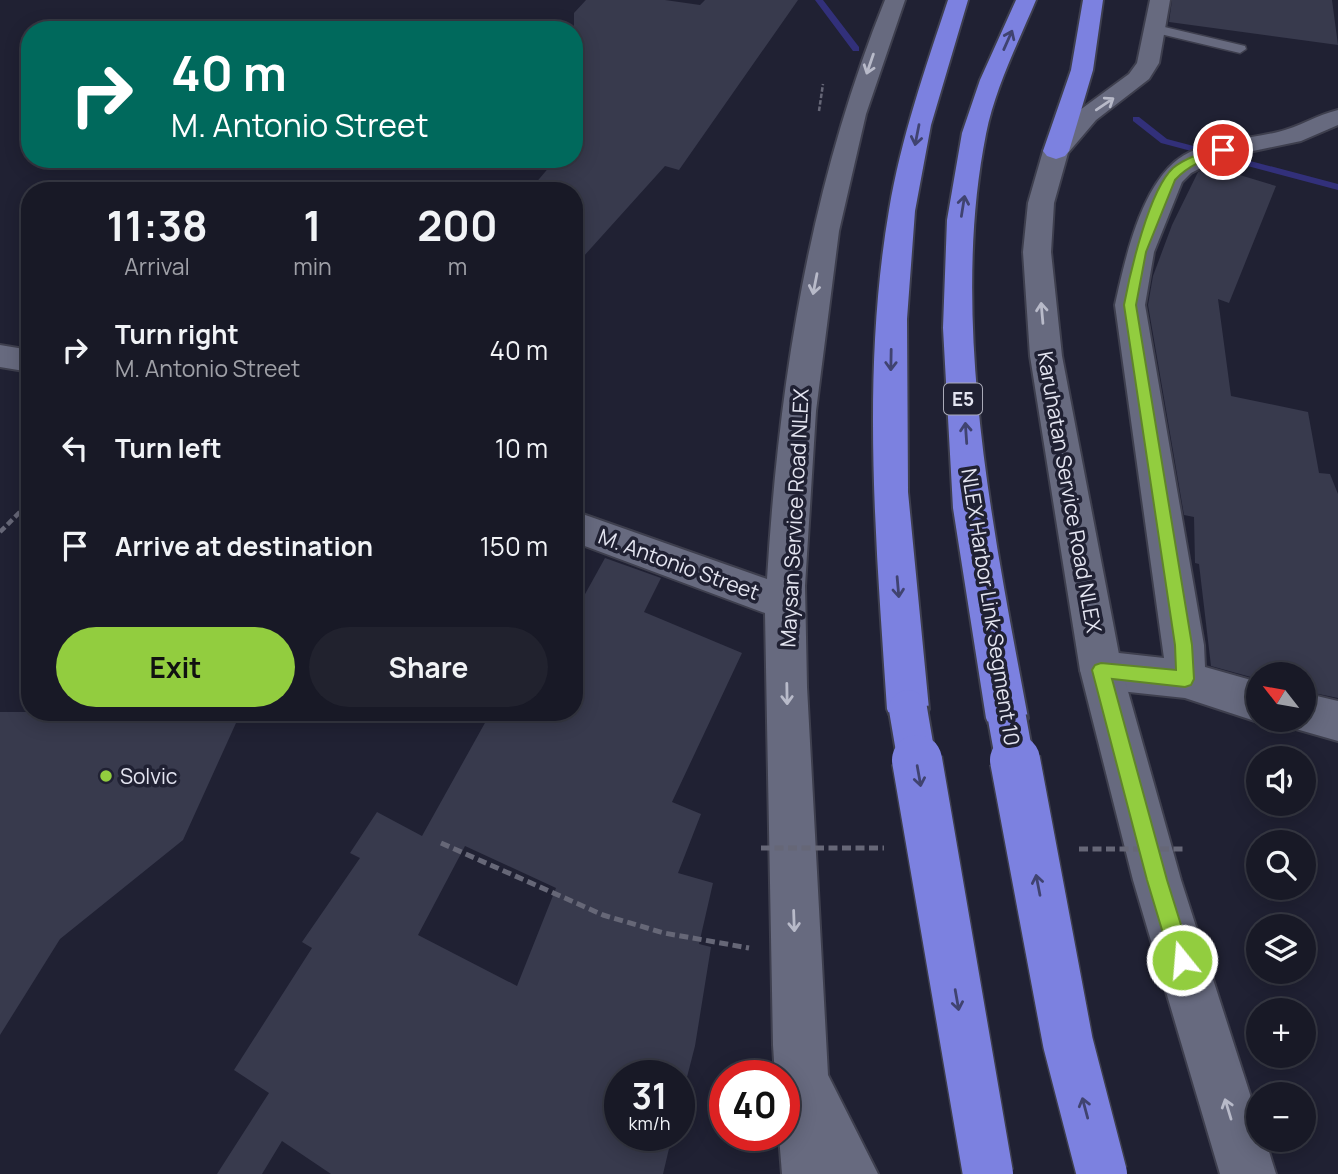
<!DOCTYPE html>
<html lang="en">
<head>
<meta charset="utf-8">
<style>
	body { margin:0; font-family:Manrope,sans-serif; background:#21222e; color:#f1f3f6; height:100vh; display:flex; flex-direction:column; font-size:26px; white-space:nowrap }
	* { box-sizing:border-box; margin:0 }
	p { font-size:23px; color:#9fa0a7 }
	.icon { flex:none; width:38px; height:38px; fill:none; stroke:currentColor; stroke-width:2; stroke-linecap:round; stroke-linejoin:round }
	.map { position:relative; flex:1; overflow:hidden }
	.details { position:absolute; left:21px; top:182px; width:562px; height:539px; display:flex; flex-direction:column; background:#181926; border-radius:28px; box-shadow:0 4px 18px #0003,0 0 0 2px #363843 }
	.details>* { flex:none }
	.banner { position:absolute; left:21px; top:21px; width:562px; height:147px; border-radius:28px; box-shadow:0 4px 18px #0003,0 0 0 2px #363843; background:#00695c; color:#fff; overflow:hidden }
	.needle { width:46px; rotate:301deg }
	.tools { position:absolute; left:1246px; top:662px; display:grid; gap:14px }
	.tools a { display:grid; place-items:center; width:70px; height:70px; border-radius:50%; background:#181926; box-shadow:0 4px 18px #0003,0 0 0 2px #363843; font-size:35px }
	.speed { position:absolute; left:604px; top:1060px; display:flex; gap:14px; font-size:35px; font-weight:700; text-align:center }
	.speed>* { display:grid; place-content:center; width:91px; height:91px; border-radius:50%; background:#181926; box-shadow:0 4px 18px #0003,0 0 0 2px #363843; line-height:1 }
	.speed small { font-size:18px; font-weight:400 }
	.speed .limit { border:10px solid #d22; background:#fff; color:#111 }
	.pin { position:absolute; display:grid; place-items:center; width:60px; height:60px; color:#fff; margin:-30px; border:4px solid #fff; border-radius:50%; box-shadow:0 2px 7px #0007 }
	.me { position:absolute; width:77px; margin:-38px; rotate:343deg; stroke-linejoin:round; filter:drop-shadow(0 0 5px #0008) }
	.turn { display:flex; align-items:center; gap:24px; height:147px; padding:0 35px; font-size:32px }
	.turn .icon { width:91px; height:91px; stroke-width:2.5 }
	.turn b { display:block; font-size:49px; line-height:60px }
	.eta { display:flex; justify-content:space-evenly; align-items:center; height:119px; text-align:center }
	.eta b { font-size:42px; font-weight:700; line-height:49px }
	.button { display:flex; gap:14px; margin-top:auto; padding:14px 35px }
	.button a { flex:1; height:80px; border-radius:42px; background:#92cd3f; color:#111; font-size:28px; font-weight:700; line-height:80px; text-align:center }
	.button a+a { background:#21222e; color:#f1f3f6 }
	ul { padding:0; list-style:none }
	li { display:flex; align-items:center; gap:21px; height:98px; padding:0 35px }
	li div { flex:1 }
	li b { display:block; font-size:26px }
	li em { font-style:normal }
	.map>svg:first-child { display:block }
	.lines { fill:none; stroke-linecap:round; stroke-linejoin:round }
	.stream { fill:#32307a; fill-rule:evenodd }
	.building { fill:#383a4d; fill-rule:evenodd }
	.lane-casing { stroke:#3e3f4e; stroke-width:3 }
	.street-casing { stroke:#3e3f4e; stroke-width:4 }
	.secondary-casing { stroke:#3e3f4e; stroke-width:4 }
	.highway-casing { stroke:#3e3f4e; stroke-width:4 }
	.path-far2 { stroke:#666777; stroke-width:2.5; stroke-dasharray:4.5 2; stroke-linecap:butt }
	.path-far1 { stroke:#666777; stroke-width:4.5; stroke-dasharray:7 3.5; stroke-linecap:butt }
	.path { stroke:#666777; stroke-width:5; stroke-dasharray:9 4.5; stroke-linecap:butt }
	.lane { fill:#676a7f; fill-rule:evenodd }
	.street { fill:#676a7f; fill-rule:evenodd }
	.secondary { fill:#676a7f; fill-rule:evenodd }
	.highway { fill:#7c81e0; fill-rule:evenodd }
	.highway-bridge-far1-casing { stroke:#3e3f4e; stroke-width:42; stroke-linecap:butt }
	.highway-bridge-casing { stroke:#3e3f4e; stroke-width:53; stroke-linecap:butt }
	.path-bridge { stroke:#666777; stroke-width:5; stroke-dasharray:9 4.5; stroke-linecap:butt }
	.highway-bridge-far1 { stroke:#7c81e0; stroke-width:38 }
	.highway-bridge { stroke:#7c81e0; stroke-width:50 }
	.oneway { stroke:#404370 }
	.oneway2 { stroke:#b8bac9 }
	.route { fill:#92cd3f; stroke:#5f8529; stroke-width:2 }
	.poi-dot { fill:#92cd3f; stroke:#202133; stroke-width:2.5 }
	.labels { text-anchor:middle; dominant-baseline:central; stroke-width:7; stroke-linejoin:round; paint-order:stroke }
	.shield { fill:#202133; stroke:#a9aab8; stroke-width:2 }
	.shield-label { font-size:19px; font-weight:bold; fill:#e4e5f1 }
	.street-label { font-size:21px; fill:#e4e5f1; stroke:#202133 }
	.poi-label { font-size:21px; fill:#e4e5f1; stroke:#202133; text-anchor:start }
</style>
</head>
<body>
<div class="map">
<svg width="1338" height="1174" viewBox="0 0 1338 1174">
	<rect width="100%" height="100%" fill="#202133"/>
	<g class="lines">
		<path class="stream" d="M 815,0 L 823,0 L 859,47 L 859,51 L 853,51 Z
			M 1133,117 L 1139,117 L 1167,139 L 1338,184 L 1338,190 L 1161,143 L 1133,121 Z"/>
	</g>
	<path class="building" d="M 586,0 L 665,0 L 700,5 L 705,0 L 798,0 L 679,170 L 665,166 L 574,267 L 574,191 L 529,191 L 556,159 L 574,159 L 574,13 Z
		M 1172,0 L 1332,0 L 1338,45 L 1169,22 Z
		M 1210,166 L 1276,186 L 1229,303 L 1218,299 L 1231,396 L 1308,412 L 1319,473 L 1330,474 L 1338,494 L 1338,698 L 1304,691 L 1304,674 L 1258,674 L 1258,679 L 1211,666 L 1199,564 L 1195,563 L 1194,517 L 1184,515 L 1148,305 L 1153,276 L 1172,225 L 1198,172 Z
		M 605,558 L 661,578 L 644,612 L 742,653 L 672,802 L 701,814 L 678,873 L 713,883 L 699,944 L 711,947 L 695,1046 L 679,1108 L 679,1076 L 620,1076 L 620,1136 L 672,1136 L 663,1174 L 331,1174 L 282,1141 L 262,1174 L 217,1174 L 269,1093 L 234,1070 L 312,948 L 302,942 L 360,858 L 350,853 L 377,812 L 422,836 L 491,712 L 574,712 L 574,614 ZM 465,846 L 556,888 L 517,986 L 418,935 Z
		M 0,712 L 241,712 L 183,840 L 60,939 L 0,1035 Z"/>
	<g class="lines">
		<g class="lane-casing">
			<path id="lane" d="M 1156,25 L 1245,46 L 1246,49 L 1240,53 L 1152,32 L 1152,26 Z"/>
		</g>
		<g class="street-casing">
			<path id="street" d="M 1338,110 L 1338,125 L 1301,141 L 1220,158 L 1191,173 L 1182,182 L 1154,252 L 1145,305 L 1204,645 L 1205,667 L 1258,682 L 1258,719 L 1265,719 L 1258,722 L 1185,698 L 1101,689 L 1086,683 L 1080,670 L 1086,657 L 1101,651 L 1164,658 L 1115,305 C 1125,259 1143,173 1190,152 C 1218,140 1249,139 1278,132 C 1299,127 1317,115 1338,110 Z
				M 1304,693 L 1338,701 L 1338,741 L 1289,727 L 1286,719 L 1304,719 Z"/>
		</g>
		<g class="secondary-casing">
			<path id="secondary" d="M 885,0 L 905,0 L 866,114 L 839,231 L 816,411 L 805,586 L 807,687 L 828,1075 L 878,1174 L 782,1174 L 779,1136 L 784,1136 L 784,1076 L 775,1076 L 773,1045 L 765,613 L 574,542 L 574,511 L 767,579 C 779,381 810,185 885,0 Z
				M 1150,0 L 1170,0 L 1159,63 L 1149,79 L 1096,120 L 1068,153 L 1054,203 L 1051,252 L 1062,356 L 1122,670 L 1181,880 L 1258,1119 L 1258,1139 L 1265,1139 L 1276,1174 L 1220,1174 L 1133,880 L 1080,670 L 1030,356 L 1023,252 L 1028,203 L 1043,151 L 1080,110 L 1129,74 L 1137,63 Z
				M 0,345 L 30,350 L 30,372 L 0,367 Z"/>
		</g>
		<g class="highway-casing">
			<path id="highway" d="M 948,0 L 968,0 L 931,125 L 915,211 L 907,319 L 908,492 L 929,709 L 923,723 L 908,729 L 893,723 L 887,709 C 876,544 861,374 889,210 C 901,138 925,69 948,0 Z
				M 1016,0 L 1036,0 C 1018,43 995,88 986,134 C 949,320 994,534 1028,718 L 1022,732 L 1007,738 L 992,732 L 986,718 L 953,508 L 943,328 L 947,220 L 962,133 L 980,80 Z
				M 1083,0 L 1103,0 L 1093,70 L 1069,151 L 1065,156 L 1056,159 L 1047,156 L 1043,151 L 1071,70 Z"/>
		</g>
		<path class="path-far2" d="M 819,111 L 823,84"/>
		<path class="path-far1" d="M 0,532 L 30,502"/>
		<path class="path" d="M 441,843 L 603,915 L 664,933 L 749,948"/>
		<use href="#lane" class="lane"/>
		<use href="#street" class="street"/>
		<use href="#secondary" class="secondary"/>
		<use href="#highway" class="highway"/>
		<g class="highway-bridge-far1-casing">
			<path id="highway-bridge-far1" d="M 908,709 L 917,762
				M 1007,718 L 1015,762"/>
		</g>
		<g class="highway-bridge-casing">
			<path id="highway-bridge" d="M 917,760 L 988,1174
				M 1015,760 L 1068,1043 L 1102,1174"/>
		</g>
		<path class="path-bridge" d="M 761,848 L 884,848
			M 1079,849 L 1186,849"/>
		<use href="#highway-bridge-far1" class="highway-bridge-far1"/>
		<use href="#highway-bridge" class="highway-bridge"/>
	</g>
	<defs><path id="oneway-shaft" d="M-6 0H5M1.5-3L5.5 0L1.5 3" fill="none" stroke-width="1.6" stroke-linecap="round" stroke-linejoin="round" transform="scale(1.75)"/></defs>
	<g class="oneway">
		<use href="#oneway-shaft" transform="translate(1008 40) rotate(-66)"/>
		<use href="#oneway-shaft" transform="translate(917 135) rotate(101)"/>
		<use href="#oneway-shaft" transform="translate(963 206) rotate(-81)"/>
		<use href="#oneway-shaft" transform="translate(891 360) rotate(91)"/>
		<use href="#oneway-shaft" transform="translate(966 433) rotate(-94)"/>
		<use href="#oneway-shaft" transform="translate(898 587) rotate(85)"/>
		<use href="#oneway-shaft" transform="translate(919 776) rotate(80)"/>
		<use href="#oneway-shaft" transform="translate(1038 885) rotate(-101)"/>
		<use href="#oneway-shaft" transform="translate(957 1000) rotate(80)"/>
		<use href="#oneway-shaft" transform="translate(1085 1108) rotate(-105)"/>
	</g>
	<g class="oneway2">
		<use href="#oneway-shaft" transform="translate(870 64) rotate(109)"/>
		<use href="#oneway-shaft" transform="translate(1105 104) rotate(-34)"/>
		<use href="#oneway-shaft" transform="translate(815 284) rotate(101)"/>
		<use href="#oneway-shaft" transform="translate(1042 313) rotate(-95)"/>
		<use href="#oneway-shaft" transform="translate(787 694) rotate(89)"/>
		<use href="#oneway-shaft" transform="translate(794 921) rotate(88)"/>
		<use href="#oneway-shaft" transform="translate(1228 1109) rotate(-107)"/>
	</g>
	<path class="route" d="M 1223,147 L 1226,148 L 1226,152 C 1208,158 1188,165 1175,180 L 1146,252 L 1136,305 L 1192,645 L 1194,679 L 1191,685 L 1185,687 L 1112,679 L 1167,880 L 1192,960 L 1189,968 L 1182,971 L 1174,968 L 1171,960 L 1147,880 L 1092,670 L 1095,665 L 1101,663 L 1176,670 L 1175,645 L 1124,305 C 1130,273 1149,190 1173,168 C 1186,157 1207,151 1223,147 Z"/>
	<circle class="poi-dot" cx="106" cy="776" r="7"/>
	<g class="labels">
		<rect class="shield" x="944" y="383.5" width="38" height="31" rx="5"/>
		<g class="shield-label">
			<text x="963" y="399">E5</text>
		</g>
		<g class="street-label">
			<text transform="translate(1070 492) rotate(80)">Karuhatan Service Road NLEX</text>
			<text transform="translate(794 518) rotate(-87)">Maysan Service Road NLEX</text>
			<text transform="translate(679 564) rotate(20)">M. Antonio Street</text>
			<text transform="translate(991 607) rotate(81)">NLEX Harbor Link Segment 10</text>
		</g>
		<g class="poi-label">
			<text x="120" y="776">Solvic</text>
		</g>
	</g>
</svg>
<div class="tools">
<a><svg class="needle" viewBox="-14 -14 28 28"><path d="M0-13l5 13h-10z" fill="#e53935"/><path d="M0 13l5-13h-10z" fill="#9fa0a7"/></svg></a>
<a><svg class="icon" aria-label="sound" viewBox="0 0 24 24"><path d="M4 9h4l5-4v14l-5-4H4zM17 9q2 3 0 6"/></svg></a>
<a><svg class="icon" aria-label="search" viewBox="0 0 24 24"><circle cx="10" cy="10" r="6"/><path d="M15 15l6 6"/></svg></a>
<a><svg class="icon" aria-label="layers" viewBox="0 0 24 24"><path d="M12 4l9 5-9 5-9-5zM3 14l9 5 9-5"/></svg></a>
<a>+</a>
<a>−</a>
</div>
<div class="speed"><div>31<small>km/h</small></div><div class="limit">40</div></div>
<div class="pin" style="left:1223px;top:150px;background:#d93025"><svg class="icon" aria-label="arrive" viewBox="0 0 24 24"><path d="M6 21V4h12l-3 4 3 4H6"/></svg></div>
<svg class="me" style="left:1182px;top:960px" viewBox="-20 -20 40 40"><circle r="17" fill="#92cd3f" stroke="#fff" stroke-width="3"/><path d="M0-11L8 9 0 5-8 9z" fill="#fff"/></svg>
<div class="banner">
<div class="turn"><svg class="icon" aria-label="right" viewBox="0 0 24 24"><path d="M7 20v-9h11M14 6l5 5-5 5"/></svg><div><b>40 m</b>M. Antonio Street</div></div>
</div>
<section class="details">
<div class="eta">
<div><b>11:38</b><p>Arrival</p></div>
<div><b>1</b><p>min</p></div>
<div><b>200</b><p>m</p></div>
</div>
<ul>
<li><svg class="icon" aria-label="right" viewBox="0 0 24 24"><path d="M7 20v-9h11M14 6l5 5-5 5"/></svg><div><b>Turn right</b><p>M. Antonio Street</p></div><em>40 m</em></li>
<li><svg class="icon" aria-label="left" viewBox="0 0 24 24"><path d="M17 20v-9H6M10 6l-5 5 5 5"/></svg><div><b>Turn left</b></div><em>10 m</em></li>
<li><svg class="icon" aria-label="arrive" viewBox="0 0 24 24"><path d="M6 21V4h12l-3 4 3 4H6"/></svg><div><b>Arrive at destination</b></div><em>150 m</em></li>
</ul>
<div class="button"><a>Exit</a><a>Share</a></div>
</section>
</div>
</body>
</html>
